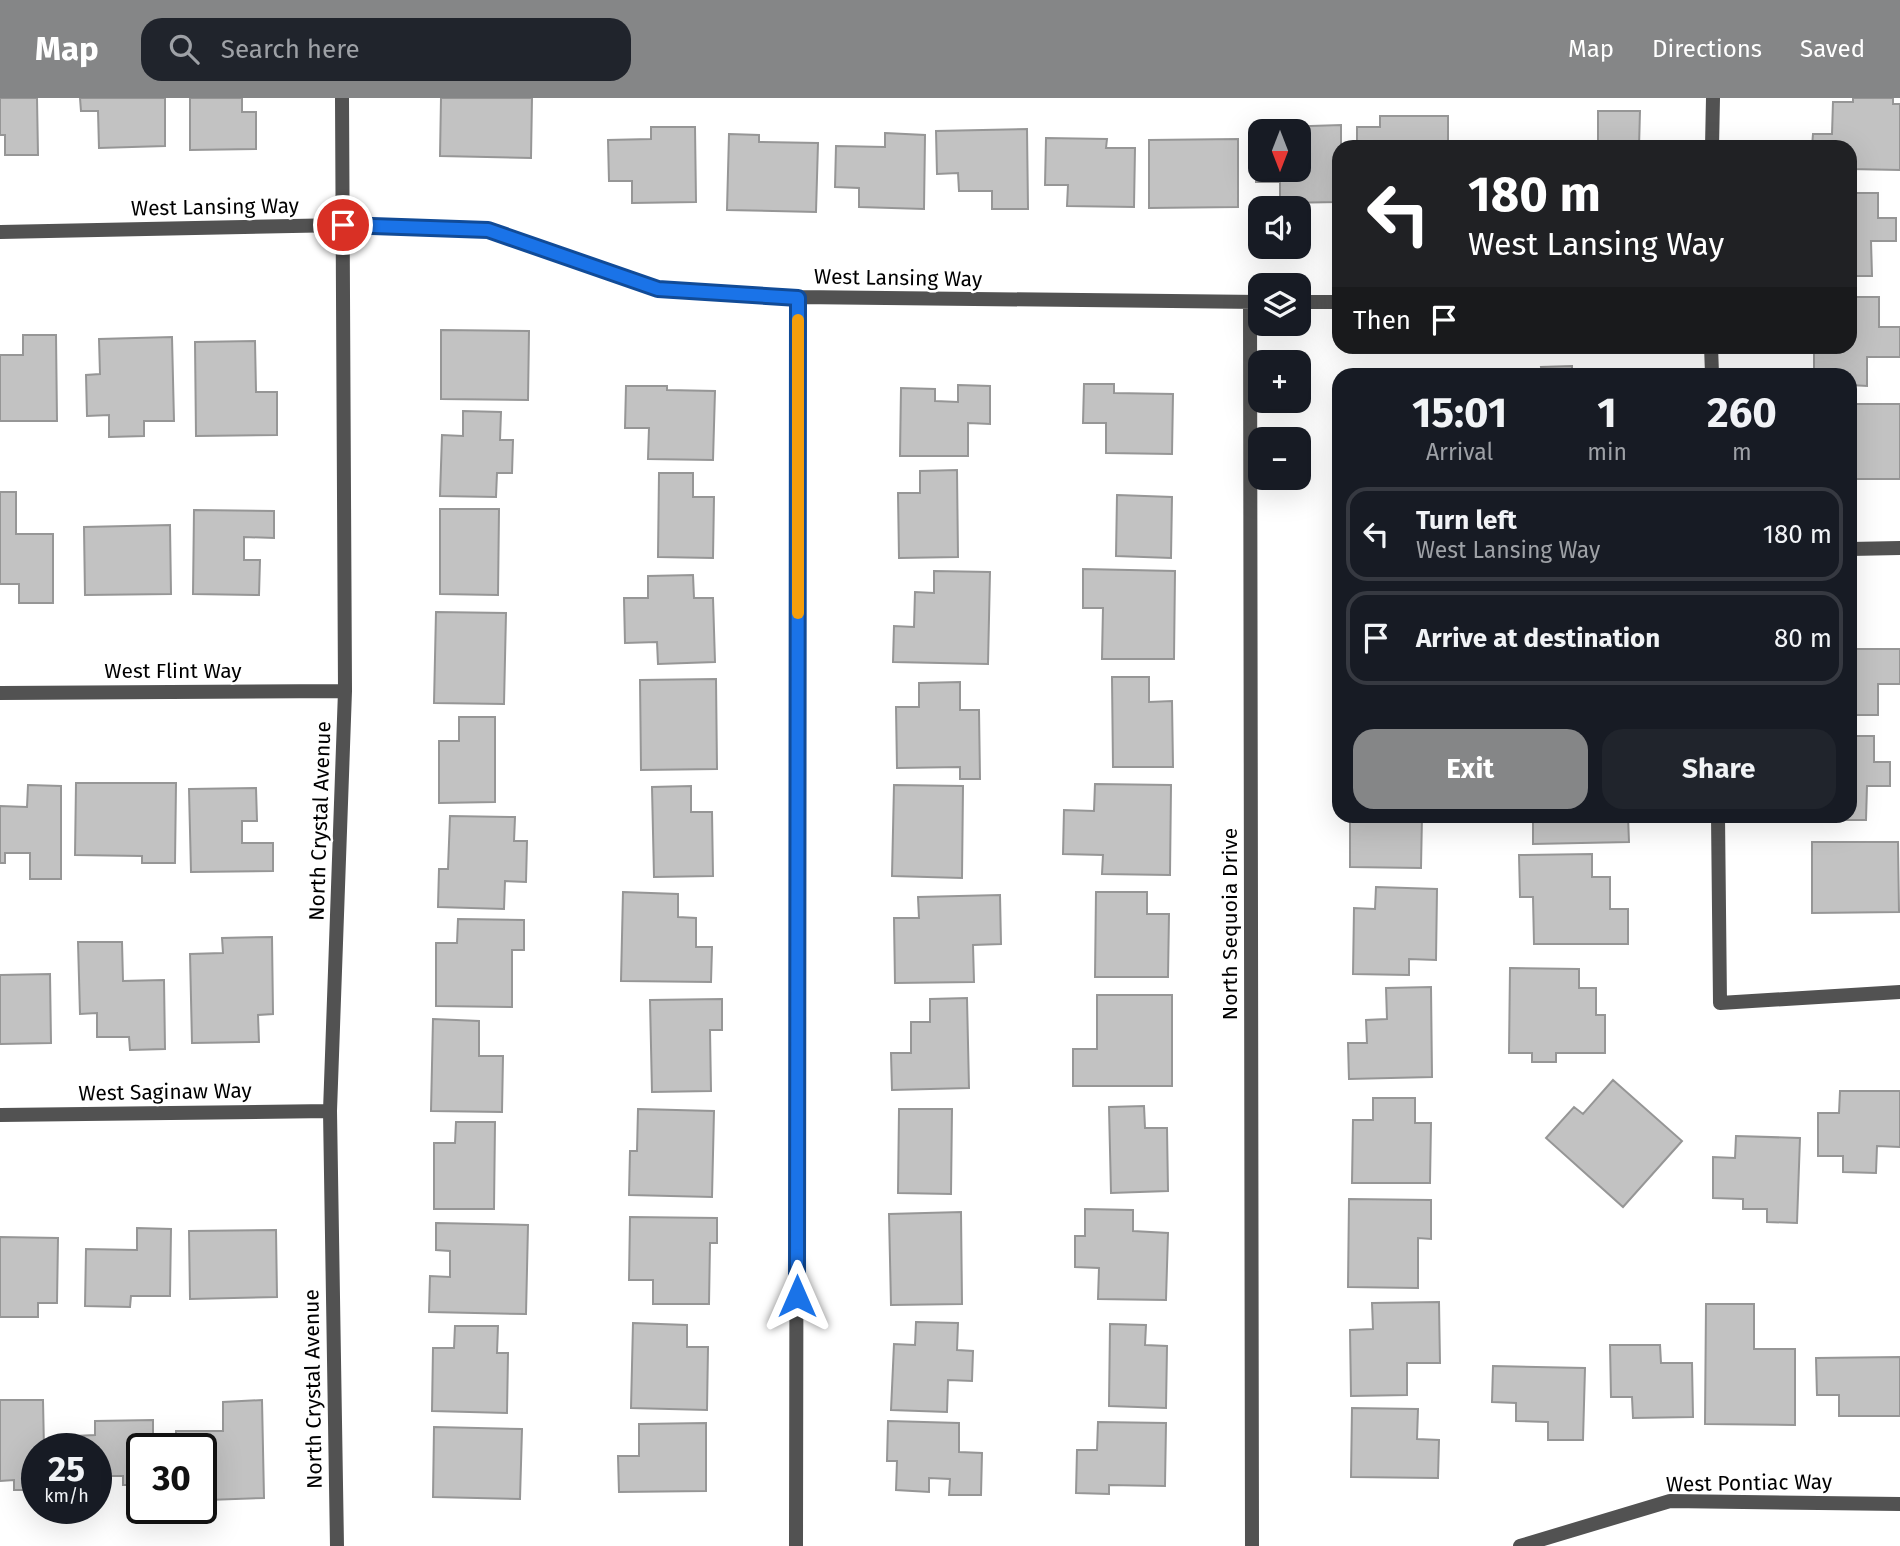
<!DOCTYPE html>
<html lang="en">
<head>
<meta charset="utf-8">
<style>
	body { margin:0; font-family:"Fira Sans",sans-serif; background:#20242c; color:#f1f3f6; height:100vh; display:flex; flex-direction:column; font-size:26px; white-space:nowrap }
	* { box-sizing:border-box; margin:0 }
	p { font-size:23px; color:#9ea1a6 }
	.icon { flex:none; width:38px; height:38px; fill:none; stroke:currentColor; stroke-width:2; stroke-linecap:round; stroke-linejoin:round }
	.map { position:relative; flex:1; overflow:hidden }
	.panel { position:absolute; left:1332px; top:270px; width:525px; height:455px; display:flex; flex-direction:column; background:#171b24; border-radius:21px; box-shadow:0 7px 28px #0002 }
	.panel>* { flex:none }
	.banner { position:absolute; left:1332px; top:42px; width:525px; height:214px; border-radius:21px; box-shadow:0 7px 28px #0002; background:#202124; color:#fff; overflow:hidden }
	.needle { width:46px; rotate:180deg }
	.tools { position:absolute; left:1248px; top:21px; display:grid; gap:14px }
	.tools a { display:grid; place-items:center; width:63px; height:63px; border-radius:14px; background:#171b24; box-shadow:0 7px 28px #0002; font-size:35px }
	.speed { position:absolute; left:21px; top:1335px; display:flex; gap:14px; font-size:35px; font-weight:700; text-align:center }
	.speed>* { display:grid; place-content:center; width:91px; height:91px; border-radius:50%; background:#171b24; box-shadow:0 7px 28px #0002; line-height:1 }
	.speed small { font-size:18px; font-weight:400 }
	.speed .limit { border:4px solid #111; border-radius:10px; background:#fff; color:#111 }
	.pin { position:absolute; display:grid; place-items:center; width:60px; height:60px; color:#fff; margin:-30px; border:4px solid #fff; border-radius:50%; box-shadow:0 2px 7px #0007 }
	.me { position:absolute; width:77px; margin:-38px; rotate:0deg; stroke-linejoin:round; filter:drop-shadow(0 0 5px #0008) }
	.turn { display:flex; align-items:center; gap:24px; height:147px; padding:0 21px; font-size:32px }
	.turn .icon { width:91px; height:91px; stroke-width:2.5 }
	.turn b { display:block; font-size:49px; line-height:60px }
	.then { display:flex; align-items:center; height:66px; padding:0 21px; background:#0003; gap:14px; font-size:26px }
	.eta { display:flex; justify-content:space-evenly; align-items:center; height:119px; text-align:center }
	.eta b { font-size:42px; font-weight:700; line-height:49px }
	.button { display:flex; gap:14px; margin-top:auto; padding:14px 21px }
	.button a { flex:1; height:80px; border-radius:21px; background:#858687; color:#fff; font-size:28px; font-weight:700; line-height:80px; text-align:center }
	.button a+a { background:#20242c; color:#f1f3f6 }
	ul { padding:0; list-style:none }
	li { display:flex; align-items:center; gap:21px; height:94px; margin:0 14px 10px; padding:0 7px; border:4px solid #363941; border-radius:21px }
	li div { flex:1 }
	li b { display:block; font-size:26px }
	li em { font-style:normal }
	header { display:flex; align-items:center; gap:42px; box-sizing:border-box; height:98px; padding:0 35px; background:#858687; color:#fff }
	header strong { font-size:33px }
	nav { display:flex; gap:38px; margin-inline-start:auto; font-size:24px }
	.search { width:490px; height:63px; background:#20242c; display:flex; align-items:center; gap:18px; box-sizing:border-box; padding:0 24px; border-radius:21px; color:#9ea1a6; font-size:26px }
	.map>svg:first-child { display:block }
	.building { fill:#c2c2c2; stroke:#969696; stroke-width:2 }
	.lines { fill:none; stroke-linecap:round; stroke-linejoin:round }
	.minor { stroke:#525252; stroke-width:14 }
	.route-casing { stroke:#114b97; stroke-width:18 }
	.route { stroke:#1a73e8; stroke-width:12 }
	.slow { stroke:#f59e0b; stroke-width:12 }
	.labels { text-anchor:middle; dominant-baseline:central; stroke-width:5; stroke-linejoin:round; paint-order:stroke }
	.street-label { font-size:21px; fill:#000; stroke:#fff }
</style>
</head>
<body>
<header>
<strong>Map</strong>
<div class="search"><svg class="icon" aria-label="search" viewBox="0 0 24 24"><circle cx="10" cy="10" r="6"/><path d="M15 15l6 6"/></svg>Search here</div>
<nav><a>Map</a><a>Directions</a><a>Saved</a></nav>
</header>
<div class="map">
<svg width="1900" height="1448" viewBox="0 0 1900 1448">
	<rect width="100%" height="100%" fill="#fff"/>
	<path class="building" d="M 0,0 L 37,0 L 38,57 L 5,57 L 5,37 L 0,37 Z
		M 80,0 L 165,0 L 165,48 L 99,50 L 98,13 L 81,13 Z
		M 190,0 L 242,0 L 242,14 L 256,14 L 256,51 L 190,52 Z
		M 441,0 L 532,0 L 531,60 L 440,58 Z
		M 1853,0 L 1893,0 L 1893,6 L 1900,6 L 1900,72 L 1850,71 L 1850,49 L 1812,49 L 1813,36 L 1832,36 L 1833,4 L 1853,4 Z
		M 1598,13 L 1640,13 L 1639,49 L 1598,49 Z
		M 1380,18 L 1448,18 L 1448,49 L 1357,49 L 1357,29 L 1380,29 Z
		M 1341,27 L 1341,49 L 1339,49 L 1339,104 L 1280,105 L 1280,84 L 1256,84 L 1255,45 L 1260,45 L 1260,72 L 1298,72 L 1298,33 L 1280,33 L 1280,29 Z
		M 651,29 L 695,29 L 696,104 L 632,105 L 632,83 L 609,83 L 608,42 L 651,41 Z
		M 1027,31 L 1028,111 L 992,111 L 992,93 L 959,93 L 958,75 L 937,76 L 936,33 Z
		M 885,35 L 925,37 L 924,111 L 859,109 L 859,90 L 835,89 L 836,48 L 885,49 Z
		M 729,36 L 759,37 L 759,44 L 818,45 L 816,114 L 727,112 Z
		M 1046,40 L 1107,41 L 1106,50 L 1135,50 L 1134,109 L 1067,108 L 1068,87 L 1045,87 Z
		M 1238,41 L 1238,109 L 1149,110 L 1149,42 Z
		M 1466,44 L 1554,45 L 1554,49 L 1466,49 Z
		M 1850,95 L 1878,95 L 1878,120 L 1896,120 L 1896,143 L 1871,143 L 1872,178 L 1850,178 Z
		M 1850,199 L 1879,199 L 1879,229 L 1900,229 L 1900,259 L 1867,259 L 1867,288 L 1850,287 L 1850,276 L 1814,276 L 1814,248 L 1850,248 Z
		M 441,232 L 529,233 L 528,302 L 441,301 Z
		M 23,237 L 56,237 L 57,323 L 0,323 L 0,257 L 23,257 Z
		M 172,239 L 174,323 L 144,323 L 144,338 L 109,339 L 109,317 L 87,318 L 86,277 L 100,276 L 99,241 Z
		M 255,243 L 256,294 L 277,294 L 277,337 L 196,338 L 195,244 Z
		M 1572,268 L 1572,276 L 1542,276 L 1541,269 Z
		M 1084,286 L 1114,286 L 1114,295 L 1173,296 L 1172,356 L 1106,355 L 1106,325 L 1083,325 Z
		M 958,287 L 990,288 L 990,326 L 968,325 L 968,358 L 900,358 L 901,290 L 935,291 L 935,303 L 958,304 Z
		M 626,288 L 667,288 L 667,292 L 715,293 L 713,362 L 648,361 L 649,330 L 625,330 Z
		M 1850,306 L 1900,306 L 1900,381 L 1850,381 Z
		M 463,313 L 501,314 L 500,342 L 513,342 L 512,375 L 497,375 L 496,399 L 440,398 L 442,337 L 463,338 Z
		M 957,372 L 958,459 L 899,460 L 898,395 L 920,395 L 920,373 Z
		M 659,375 L 693,375 L 693,399 L 714,399 L 713,460 L 658,459 Z
		M 0,394 L 16,394 L 16,436 L 53,436 L 53,505 L 19,505 L 19,486 L 0,486 Z
		M 1117,397 L 1172,399 L 1171,460 L 1116,458 Z
		M 440,411 L 499,411 L 498,497 L 440,496 Z
		M 194,412 L 274,413 L 274,440 L 244,439 L 244,462 L 260,462 L 259,497 L 193,496 Z
		M 170,427 L 171,496 L 85,497 L 84,429 Z
		M 1083,471 L 1175,473 L 1174,561 L 1102,561 L 1103,510 L 1083,510 Z
		M 934,473 L 990,474 L 988,566 L 893,564 L 894,528 L 914,529 L 915,494 L 934,495 Z
		M 693,477 L 694,500 L 713,500 L 715,564 L 658,566 L 657,544 L 625,545 L 624,500 L 648,500 L 648,478 Z
		M 436,514 L 506,515 L 504,606 L 434,605 Z
		M 1850,551 L 1900,551 L 1900,586 L 1878,586 L 1878,617 L 1850,617 Z
		M 1112,579 L 1149,579 L 1149,604 L 1172,603 L 1173,669 L 1113,669 Z
		M 716,581 L 717,671 L 641,672 L 640,582 Z
		M 960,584 L 960,612 L 979,612 L 980,681 L 960,681 L 960,669 L 897,670 L 896,609 L 919,609 L 919,585 Z
		M 459,619 L 495,619 L 495,704 L 439,705 L 439,643 L 459,643 Z
		M 1850,638 L 1874,638 L 1874,664 L 1890,664 L 1890,688 L 1867,688 L 1866,722 L 1813,722 L 1813,718 L 1850,718 Z
		M 76,685 L 176,685 L 175,765 L 142,765 L 142,758 L 75,757 Z
		M 1095,686 L 1171,687 L 1170,777 L 1102,776 L 1103,757 L 1063,756 L 1064,712 L 1094,713 Z
		M 28,687 L 61,688 L 61,781 L 30,781 L 30,755 L 5,755 L 5,765 L 0,765 L 0,708 L 27,709 Z
		M 894,687 L 963,688 L 962,780 L 892,778 Z
		M 691,688 L 691,714 L 712,714 L 713,778 L 654,779 L 652,689 Z
		M 256,690 L 257,723 L 242,723 L 242,745 L 273,745 L 273,773 L 191,774 L 189,691 Z
		M 450,718 L 515,719 L 514,743 L 527,743 L 526,784 L 505,783 L 504,811 L 438,809 L 439,771 L 448,771 Z
		M 1350,718 L 1422,718 L 1421,770 L 1350,769 Z
		M 1533,718 L 1628,718 L 1629,744 L 1533,746 Z
		M 1812,744 L 1898,744 L 1899,814 L 1812,815 Z
		M 1592,756 L 1592,779 L 1610,779 L 1610,811 L 1628,811 L 1628,846 L 1534,846 L 1533,799 L 1520,799 L 1519,757 Z
		M 1376,789 L 1437,791 L 1436,862 L 1409,861 L 1409,877 L 1353,876 L 1354,810 L 1375,811 Z
		M 623,794 L 678,796 L 678,819 L 696,820 L 696,849 L 712,849 L 711,884 L 621,883 Z
		M 1096,794 L 1147,794 L 1147,816 L 1169,816 L 1168,879 L 1095,879 Z
		M 1000,797 L 1001,846 L 973,847 L 974,884 L 895,885 L 894,820 L 919,820 L 918,799 Z
		M 458,821 L 524,822 L 524,852 L 512,852 L 512,909 L 436,908 L 436,845 L 457,845 Z
		M 272,839 L 273,916 L 258,917 L 259,944 L 192,945 L 190,856 L 223,855 L 222,840 Z
		M 78,844 L 122,844 L 123,883 L 164,882 L 165,951 L 130,952 L 129,939 L 97,939 L 97,915 L 80,916 Z
		M 1510,870 L 1579,871 L 1579,890 L 1596,890 L 1596,917 L 1605,917 L 1605,955 L 1556,955 L 1556,964 L 1532,964 L 1532,955 L 1509,955 Z
		M 50,876 L 51,945 L 0,946 L 0,877 Z
		M 1431,889 L 1432,979 L 1349,981 L 1348,945 L 1367,945 L 1366,922 L 1387,921 L 1386,890 Z
		M 1097,897 L 1172,897 L 1172,988 L 1073,988 L 1073,951 L 1097,951 Z
		M 967,900 L 969,990 L 892,992 L 891,955 L 911,955 L 911,924 L 930,924 L 930,901 Z
		M 722,901 L 722,932 L 710,932 L 711,993 L 652,994 L 650,902 Z
		M 433,921 L 479,923 L 479,958 L 503,958 L 502,1014 L 431,1013 Z
		M 1613,982 L 1682,1043 L 1623,1109 L 1546,1040 L 1574,1009 L 1583,1016 Z
		M 1840,993 L 1900,993 L 1900,1049 L 1877,1048 L 1876,1075 L 1843,1074 L 1843,1058 L 1818,1058 L 1818,1015 L 1839,1015 Z
		M 1373,1000 L 1415,1000 L 1415,1025 L 1431,1025 L 1430,1085 L 1352,1085 L 1353,1022 L 1373,1022 Z
		M 1144,1008 L 1145,1030 L 1167,1030 L 1168,1093 L 1111,1095 L 1109,1009 Z
		M 638,1011 L 714,1013 L 712,1099 L 629,1097 L 630,1053 L 637,1053 Z
		M 899,1011 L 952,1011 L 951,1096 L 898,1095 Z
		M 456,1024 L 495,1024 L 494,1111 L 434,1111 L 434,1045 L 455,1045 Z
		M 1736,1038 L 1800,1040 L 1797,1125 L 1767,1124 L 1767,1111 L 1743,1111 L 1743,1101 L 1713,1100 L 1713,1059 L 1735,1060 Z
		M 1349,1101 L 1431,1102 L 1431,1141 L 1418,1140 L 1418,1190 L 1348,1189 Z
		M 1085,1111 L 1133,1112 L 1133,1133 L 1168,1135 L 1166,1202 L 1098,1201 L 1099,1170 L 1075,1169 L 1075,1138 L 1085,1138 Z
		M 961,1114 L 962,1206 L 891,1207 L 889,1116 Z
		M 630,1119 L 717,1120 L 717,1145 L 710,1145 L 709,1206 L 653,1206 L 653,1182 L 629,1182 Z
		M 436,1125 L 528,1127 L 526,1216 L 429,1214 L 430,1178 L 450,1179 L 450,1153 L 436,1152 Z
		M 137,1130 L 171,1131 L 170,1198 L 131,1198 L 130,1209 L 85,1208 L 86,1151 L 137,1152 Z
		M 276,1132 L 277,1199 L 190,1201 L 189,1133 Z
		M 0,1139 L 58,1140 L 57,1205 L 38,1205 L 38,1219 L 0,1219 Z
		M 1439,1204 L 1440,1265 L 1407,1265 L 1407,1297 L 1351,1298 L 1350,1232 L 1373,1231 L 1372,1205 Z
		M 1706,1206 L 1754,1206 L 1754,1251 L 1795,1251 L 1795,1327 L 1705,1326 Z
		M 916,1224 L 958,1225 L 957,1252 L 973,1253 L 972,1283 L 948,1282 L 947,1314 L 891,1312 L 894,1246 L 915,1247 Z
		M 633,1225 L 687,1227 L 687,1249 L 708,1249 L 707,1312 L 631,1310 Z
		M 1110,1226 L 1146,1227 L 1145,1247 L 1167,1248 L 1166,1310 L 1109,1308 Z
		M 455,1228 L 498,1228 L 497,1255 L 508,1255 L 507,1315 L 432,1313 L 433,1250 L 454,1250 Z
		M 1610,1247 L 1660,1247 L 1661,1265 L 1692,1265 L 1693,1319 L 1633,1320 L 1632,1299 L 1611,1299 Z
		M 1900,1259 L 1900,1318 L 1839,1318 L 1839,1297 L 1817,1297 L 1816,1260 Z
		M 1493,1268 L 1585,1270 L 1583,1342 L 1548,1342 L 1548,1324 L 1516,1323 L 1516,1305 L 1492,1304 Z
		M 0,1302 L 43,1302 L 44,1351 L 37,1351 L 37,1392 L 14,1392 L 14,1382 L 0,1383 Z
		M 262,1302 L 264,1400 L 208,1402 L 207,1387 L 201,1387 L 201,1351 L 176,1351 L 176,1333 L 223,1333 L 223,1304 Z
		M 1352,1310 L 1418,1311 L 1417,1341 L 1439,1342 L 1438,1380 L 1351,1379 Z
		M 153,1322 L 153,1351 L 142,1351 L 142,1387 L 123,1387 L 123,1378 L 96,1378 L 96,1351 L 75,1351 L 75,1338 L 95,1337 L 95,1323 Z
		M 888,1323 L 959,1325 L 959,1354 L 982,1355 L 981,1397 L 949,1397 L 950,1381 L 929,1380 L 929,1394 L 896,1392 L 897,1363 L 887,1363 Z
		M 1098,1324 L 1166,1325 L 1165,1388 L 1109,1387 L 1109,1396 L 1076,1395 L 1077,1352 L 1097,1352 Z
		M 706,1325 L 706,1393 L 619,1394 L 618,1358 L 639,1358 L 639,1326 Z
		M 434,1329 L 522,1331 L 520,1401 L 433,1399 Z"/>
	<g class="lines">
		<path class="minor" d="M 1712,49 L 1713,0
			M 0,134 L 343,127 L 488,132 L 658,191 L 798,199 L 1260,204
			M 1250,204 L 1252,1448
			M 1298,204 L 1339,204
			M 1711,248 L 1712,276
			M 1850,451 L 1900,450
			M 0,595 L 345,593
			M 1718,718 L 1720,905 L 1900,894
			M 0,1017 L 330,1013
			M 337,1448 L 330,1013 L 345,593 L 342,0
			M 796,1448 L 798,199
			M 1520,1448 L 1670,1403 L 1900,1406"/>
	</g>
	<g class="lines">
		<g class="route-casing">
			<path id="route" d="M 343,127 L 488,132 L 658,191 L 798,200 L 797,1198"/>
		</g>
		<use href="#route" class="route"/>
		<path class="slow" d="M 798,515 L 798,222"/>
	</g>
	<g class="labels">
		<g class="street-label">
			<text transform="translate(215 109) rotate(-1)">West Lansing Way</text>
			<text transform="translate(898 180) rotate(1)">West Lansing Way</text>
			<text x="173" y="573">West Flint Way</text>
			<text transform="translate(320 723) rotate(-88)">North Crystal Avenue</text>
			<text transform="translate(1230 826) rotate(-90)">North Sequoia Drive</text>
			<text transform="translate(165 994) rotate(-1)">West Saginaw Way</text>
			<text transform="translate(313 1291) rotate(-91)">North Crystal Avenue</text>
			<text transform="translate(1749 1385) rotate(-1)">West Pontiac Way</text>
		</g>
	</g>
</svg>
<div class="tools">
<a><svg class="needle" viewBox="-14 -14 28 28"><path d="M0-13l5 13h-10z" fill="#e53935"/><path d="M0 13l5-13h-10z" fill="#9ea1a6"/></svg></a>
<a><svg class="icon" aria-label="sound" viewBox="0 0 24 24"><path d="M4 9h4l5-4v14l-5-4H4zM17 9q2 3 0 6"/></svg></a>
<a><svg class="icon" aria-label="layers" viewBox="0 0 24 24"><path d="M12 4l9 5-9 5-9-5zM3 14l9 5 9-5"/></svg></a>
<a>+</a>
<a>−</a>
</div>
<div class="speed"><div>25<small>km/h</small></div><div class="limit">30</div></div>
<div class="pin" style="left:343px;top:127px;background:#d93025"><svg class="icon" aria-label="arrive" viewBox="0 0 24 24"><path d="M6 21V4h12l-3 4 3 4H6"/></svg></div>
<svg class="me" style="left:797px;top:1198px" viewBox="-20 -20 40 40"><path d="M0-17L14 15 0 8-14 15z" fill="#1a73e8" stroke="#fff" stroke-width="4"/></svg>
<div class="banner">
<div class="turn"><svg class="icon" aria-label="left" viewBox="0 0 24 24"><path d="M17 20v-9H6M10 6l-5 5 5 5"/></svg><div><b>180 m</b>West Lansing Way</div></div>
<div class="then">Then<svg class="icon" aria-label="arrive" viewBox="0 0 24 24"><path d="M6 21V4h12l-3 4 3 4H6"/></svg></div>
</div>
<section class="panel">
<div class="eta">
<div><b>15:01</b><p>Arrival</p></div>
<div><b>1</b><p>min</p></div>
<div><b>260</b><p>m</p></div>
</div>
<ul>
<li><svg class="icon" aria-label="left" viewBox="0 0 24 24"><path d="M17 20v-9H6M10 6l-5 5 5 5"/></svg><div><b>Turn left</b><p>West Lansing Way</p></div><em>180 m</em></li>
<li><svg class="icon" aria-label="arrive" viewBox="0 0 24 24"><path d="M6 21V4h12l-3 4 3 4H6"/></svg><div><b>Arrive at destination</b></div><em>80 m</em></li>
</ul>
<div class="button"><a>Exit</a><a>Share</a></div>
</section>
</div>
</body>
</html>
